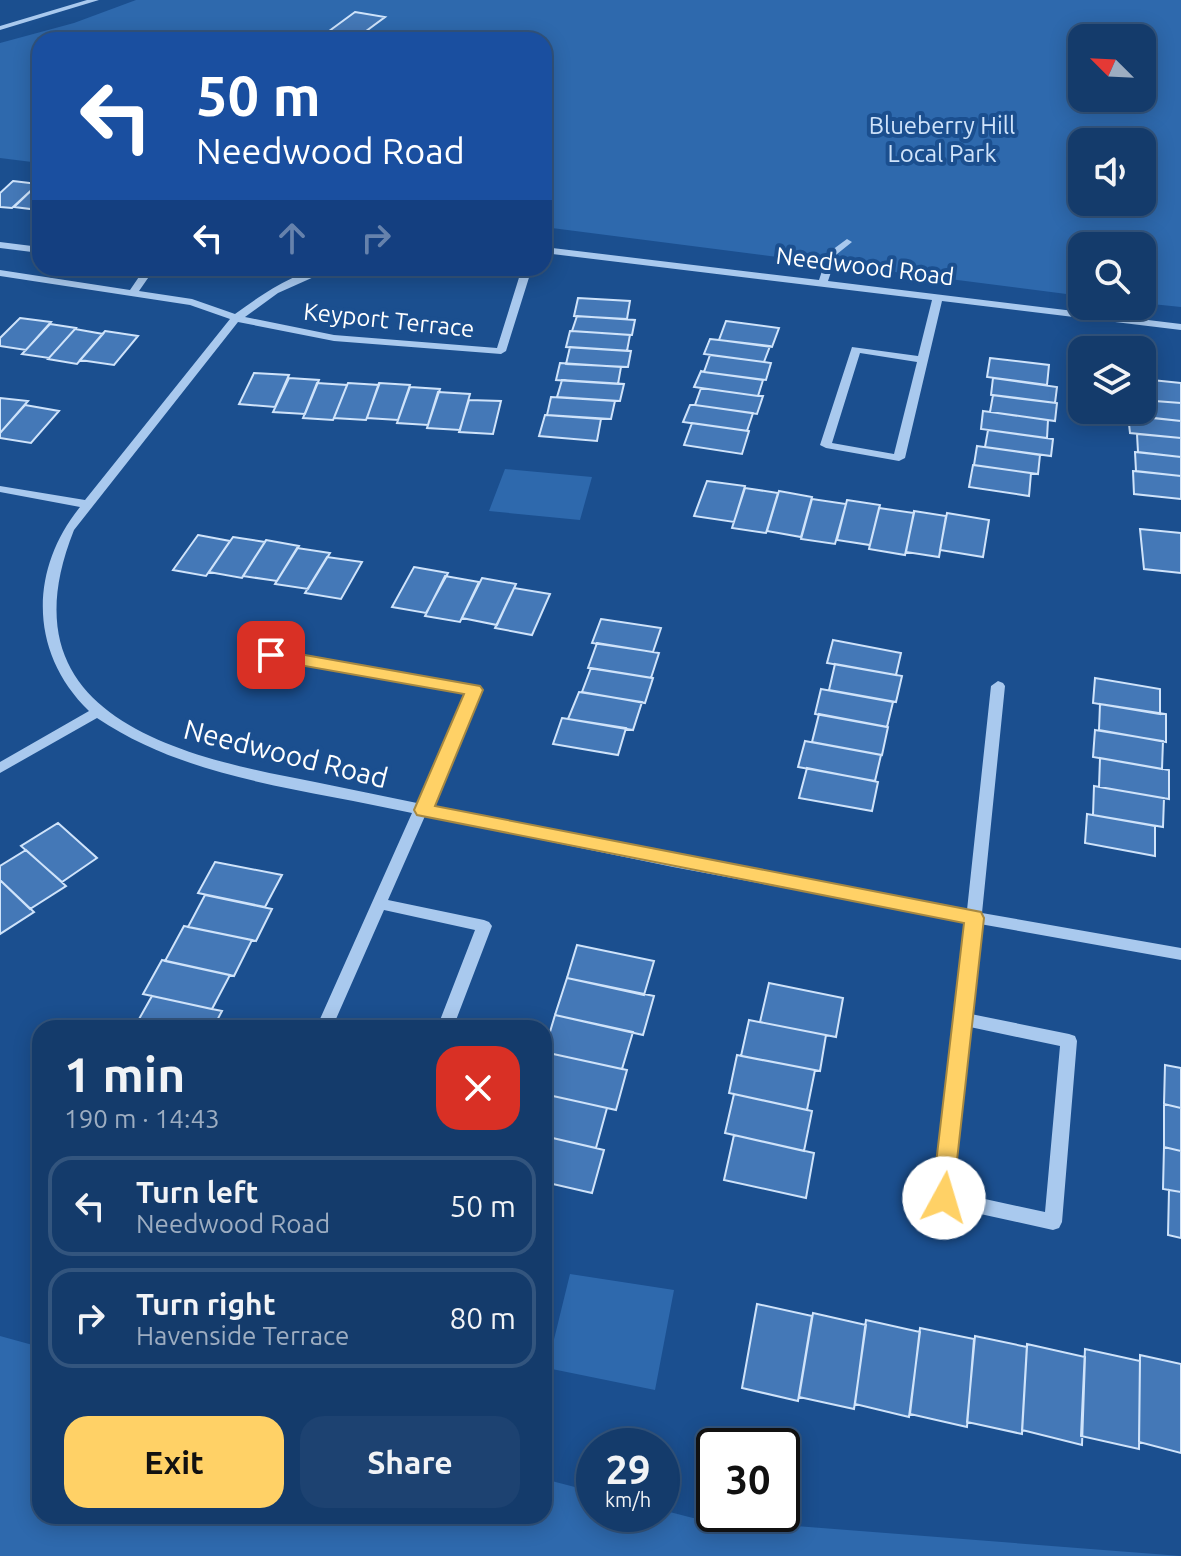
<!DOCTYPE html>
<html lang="en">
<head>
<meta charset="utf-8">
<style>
	body { margin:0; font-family:Ubuntu,sans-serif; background:#1d4271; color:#f1f3f6; height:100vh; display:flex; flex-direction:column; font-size:30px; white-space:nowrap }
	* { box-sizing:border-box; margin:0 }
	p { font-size:26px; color:#9dadc1 }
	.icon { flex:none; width:44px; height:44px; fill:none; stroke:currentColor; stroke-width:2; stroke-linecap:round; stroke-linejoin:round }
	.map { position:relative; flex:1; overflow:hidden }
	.sheet { position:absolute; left:32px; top:1020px; width:520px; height:504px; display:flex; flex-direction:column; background:#143b6b; border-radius:24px; box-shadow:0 4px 20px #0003,0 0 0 2px #33557e }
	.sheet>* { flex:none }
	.guide { position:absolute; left:32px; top:32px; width:520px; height:244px; border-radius:24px; box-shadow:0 4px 20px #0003,0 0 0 2px #33557e; background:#1a4fa0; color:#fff; overflow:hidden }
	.needle { width:52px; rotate:294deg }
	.buttons { position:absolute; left:1068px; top:24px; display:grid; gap:16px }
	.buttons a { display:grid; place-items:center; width:88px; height:88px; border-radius:16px; background:#143b6b; box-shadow:0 4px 20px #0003,0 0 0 2px #33557e; font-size:40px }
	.speed { position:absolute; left:576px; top:1428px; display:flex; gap:16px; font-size:40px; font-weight:700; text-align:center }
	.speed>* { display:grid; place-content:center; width:104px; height:104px; border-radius:50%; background:#143b6b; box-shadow:0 4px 20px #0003,0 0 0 2px #33557e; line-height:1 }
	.speed small { font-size:20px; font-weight:400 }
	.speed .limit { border:4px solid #111; border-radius:12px; background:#fff; color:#111 }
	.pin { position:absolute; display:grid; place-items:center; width:68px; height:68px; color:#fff; margin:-34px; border-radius:16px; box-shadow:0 4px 12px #0006 }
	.me { position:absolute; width:88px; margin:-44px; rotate:6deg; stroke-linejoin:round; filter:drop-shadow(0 0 6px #0008) }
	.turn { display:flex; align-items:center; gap:28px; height:168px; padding:0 32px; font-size:36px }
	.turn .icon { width:104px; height:104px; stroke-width:2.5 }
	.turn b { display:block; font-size:56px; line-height:68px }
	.lanes { display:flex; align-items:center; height:76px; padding:0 32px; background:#0003; justify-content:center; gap:40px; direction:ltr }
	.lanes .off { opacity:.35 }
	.round { display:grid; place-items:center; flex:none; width:84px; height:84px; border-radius:24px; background:#1d4271 }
	.head { display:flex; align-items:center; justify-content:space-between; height:136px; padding:0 32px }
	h1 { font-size:48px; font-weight:600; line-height:60px }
	.action { display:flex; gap:16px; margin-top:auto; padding:16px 32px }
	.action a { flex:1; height:92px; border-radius:24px; background:#ffd166; color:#111; font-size:32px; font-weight:600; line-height:92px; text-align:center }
	.action a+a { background:#1d4271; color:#f1f3f6 }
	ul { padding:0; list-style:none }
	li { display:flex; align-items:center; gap:24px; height:100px; margin:0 16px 12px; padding:0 16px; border:4px solid #33557e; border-radius:24px }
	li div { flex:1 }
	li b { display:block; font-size:30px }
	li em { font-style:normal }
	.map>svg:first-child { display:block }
	.green { fill:#2e69ad; fill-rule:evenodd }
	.building { fill:#4478b7; stroke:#cfe3fa; stroke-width:2 }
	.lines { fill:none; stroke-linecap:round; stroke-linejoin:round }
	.minor { fill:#a9c9ee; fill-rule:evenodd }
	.route { fill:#ffd166; stroke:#a68842; stroke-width:2 }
	.labels { text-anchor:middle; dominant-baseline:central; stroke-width:8; stroke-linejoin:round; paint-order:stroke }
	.far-park-label { font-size:24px; fill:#cfe3fa; stroke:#1b4f8f }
	.far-street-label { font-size:24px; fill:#fff; stroke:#1b4f8f }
	.street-label { font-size:28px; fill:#fff; stroke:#1b4f8f }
</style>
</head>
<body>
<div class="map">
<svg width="1181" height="1556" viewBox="0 0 1181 1556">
	<rect width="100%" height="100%" fill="#1b4f8f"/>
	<path class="green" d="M 136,0 L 1181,0 L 1181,307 L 1142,303 L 1142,246 L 1082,246 L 1082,296 L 544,227 L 544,40 L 40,40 L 40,163 L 0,158 L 0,43 L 74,23 ZM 1082,38 L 1142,38 L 1142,98 L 1082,98 ZM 1082,142 L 1142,142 L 1142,202 L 1082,202 Z
		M 505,469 L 592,477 L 580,520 L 489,511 Z
		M 570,1274 L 674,1290 L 655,1390 L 547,1368 Z
		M 0,1336 L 40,1347 L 40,1516 L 544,1516 L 544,1479 L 594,1492 L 594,1514 L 662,1514 L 662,1510 L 693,1518 L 1181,1556 L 0,1556 Z"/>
	<path class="building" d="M 355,12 L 385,17 L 354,40 L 321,37 Z
		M 13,181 L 38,184 L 12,208 L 0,207 L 0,193 Z
		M 39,183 L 39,210 L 14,207 L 38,184 Z
		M 578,298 L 630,301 L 627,319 L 574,316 Z
		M 577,316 L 635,320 L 632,335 L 572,331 Z
		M 20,318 L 51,322 L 26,350 L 0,346 L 0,338 Z
		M 726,321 L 779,328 L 772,347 L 719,340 Z
		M 50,324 L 76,328 L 49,358 L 22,354 Z
		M 75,329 L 103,334 L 77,364 L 48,359 Z
		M 105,331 L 138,336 L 114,365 L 80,360 Z
		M 570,331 L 572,331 L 630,335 L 627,351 L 566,347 Z
		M 710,339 L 719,340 L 770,346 L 764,362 L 704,354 Z
		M 570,347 L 631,351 L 628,367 L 566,364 Z
		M 710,355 L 764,362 L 771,363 L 766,380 L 704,372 Z
		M 990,358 L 1049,365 L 1047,385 L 987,377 Z
		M 560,363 L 621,367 L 618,384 L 556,380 Z
		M 701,371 L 704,372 L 763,380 L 758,396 L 694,387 Z
		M 254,373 L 289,375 L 275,407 L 239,404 Z
		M 289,378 L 319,380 L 305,414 L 273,412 Z
		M 993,378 L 1057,387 L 1055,403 L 991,395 Z
		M 1142,379 L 1181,383 L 1181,403 L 1142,400 Z
		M 562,380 L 624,384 L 620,401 L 557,397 Z
		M 317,383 L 347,385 L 333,420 L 303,418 Z
		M 348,383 L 379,385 L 366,420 L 334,418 Z
		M 379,383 L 410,385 L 398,420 L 367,418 Z
		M 410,387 L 440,389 L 428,425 L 397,423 Z
		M 701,388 L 758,396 L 763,396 L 757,414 L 695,405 Z
		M 438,392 L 470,394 L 460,430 L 427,428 Z
		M 993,395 L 1057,403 L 1055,421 L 990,412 Z
		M 551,397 L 615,401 L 611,419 L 547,415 Z
		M 0,398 L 28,401 L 0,433 Z
		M 469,400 L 501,401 L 493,434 L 459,432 Z
		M 1142,400 L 1181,403 L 1181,421 L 1133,416 L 1132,410 L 1142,410 Z
		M 25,405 L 59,411 L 31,443 L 0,438 L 0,433 Z
		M 690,405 L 695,405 L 753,413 L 747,431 L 683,422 Z
		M 983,411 L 1048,420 L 1047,438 L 981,429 Z
		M 545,415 L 601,419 L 597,441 L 539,436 Z
		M 1128,415 L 1181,421 L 1181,438 L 1130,433 Z
		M 692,423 L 749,431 L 742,454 L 684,445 Z
		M 988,430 L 1053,439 L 1051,456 L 985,447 Z
		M 1137,434 L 1181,438 L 1181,457 L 1138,452 Z
		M 977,446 L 1040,455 L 1038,474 L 974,465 Z
		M 1135,452 L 1181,457 L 1181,476 L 1136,471 Z
		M 973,465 L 1031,473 L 1029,496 L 969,487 Z
		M 1133,471 L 1181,476 L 1181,499 L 1134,494 Z
		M 707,481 L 745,486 L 734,522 L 694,516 Z
		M 745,488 L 778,493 L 766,533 L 732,528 Z
		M 779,491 L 812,497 L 801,537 L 767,531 Z
		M 812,499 L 846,504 L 835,544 L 801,539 Z
		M 847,500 L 880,505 L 870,545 L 837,540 Z
		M 879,508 L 914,513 L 905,555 L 869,549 Z
		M 914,511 L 946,516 L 939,557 L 906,552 Z
		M 947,513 L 989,520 L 983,557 L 940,550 Z
		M 1140,529 L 1181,533 L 1181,573 L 1144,569 Z
		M 198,535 L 230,541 L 206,576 L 173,570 Z
		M 233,537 L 265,542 L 242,578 L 209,572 Z
		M 266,540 L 299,546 L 277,581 L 243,576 Z
		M 297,548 L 330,553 L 308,589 L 275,584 Z
		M 327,557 L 362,562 L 341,599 L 305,593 Z
		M 414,567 L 448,573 L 426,613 L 392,607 Z
		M 445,576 L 479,582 L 460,622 L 425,616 Z
		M 482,578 L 516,584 L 497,625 L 462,618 Z
		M 514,588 L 550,594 L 532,635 L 495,628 Z
		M 601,619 L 661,628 L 653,652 L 592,643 Z
		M 833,640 L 901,653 L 896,675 L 827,663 Z
		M 597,643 L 659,653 L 651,678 L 588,668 Z
		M 835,664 L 902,676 L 896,702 L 829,690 Z
		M 591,668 L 653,678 L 645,703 L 582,692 Z
		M 1095,678 L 1160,689 L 1160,714 L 1093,703 Z
		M 821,689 L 893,702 L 887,727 L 815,714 Z
		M 579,692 L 642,702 L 633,730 L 568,719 Z
		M 1100,704 L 1166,714 L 1166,742 L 1099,730 Z
		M 819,714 L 888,727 L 882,755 L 812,742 Z
		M 562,718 L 626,728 L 618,755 L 553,744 Z
		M 1095,730 L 1163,741 L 1162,769 L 1093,757 Z
		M 805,741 L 881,755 L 875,781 L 798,767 Z
		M 1100,758 L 1169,770 L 1169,799 L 1099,787 Z
		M 807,768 L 878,782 L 872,811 L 799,798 Z
		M 1094,786 L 1164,798 L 1163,827 L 1093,815 Z
		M 1087,814 L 1155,826 L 1155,856 L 1085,843 Z
		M 58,823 L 97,858 L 62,882 L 21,846 Z
		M 26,850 L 66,886 L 30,909 L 0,880 L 0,866 Z
		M 215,862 L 282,875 L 265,907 L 198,893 Z
		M 0,880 L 34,912 L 0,934 Z
		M 205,895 L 272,909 L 256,941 L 188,927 Z
		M 184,926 L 252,940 L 234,976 L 165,961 Z
		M 577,945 L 654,961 L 644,995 L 567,978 Z
		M 162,960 L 230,975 L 212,1009 L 143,994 Z
		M 567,978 L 654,996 L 643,1035 L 555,1015 Z
		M 769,983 L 843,998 L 836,1037 L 760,1022 Z
		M 152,996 L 212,1009 L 222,1011 L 213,1028 L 134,1028 Z
		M 555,1015 L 633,1032 L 622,1069 L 544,1052 Z
		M 749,1020 L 826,1035 L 820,1071 L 741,1056 Z
		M 544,1052 L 627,1070 L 616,1110 L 544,1094 Z
		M 737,1055 L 815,1070 L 807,1110 L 729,1093 Z
		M 1165,1065 L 1181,1068 L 1181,1108 L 1164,1104 Z
		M 544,1094 L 607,1108 L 596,1148 L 544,1136 Z
		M 734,1094 L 812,1111 L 804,1151 L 725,1133 Z
		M 1164,1104 L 1181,1108 L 1181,1151 L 1164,1147 Z
		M 734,1135 L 814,1153 L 806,1198 L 724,1180 Z
		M 544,1136 L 604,1150 L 592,1193 L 544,1182 Z
		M 1164,1147 L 1181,1151 L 1181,1192 L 1163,1189 Z
		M 1169,1190 L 1181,1192 L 1181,1238 L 1168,1235 Z
		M 757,1304 L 812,1316 L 798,1401 L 742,1388 Z
		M 813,1313 L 866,1325 L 854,1409 L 799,1397 Z
		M 866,1320 L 920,1332 L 909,1417 L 855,1404 Z
		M 920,1328 L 974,1339 L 967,1427 L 910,1414 Z
		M 975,1336 L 1027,1347 L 1022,1434 L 967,1422 Z
		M 1027,1344 L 1085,1357 L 1082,1445 L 1022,1430 Z
		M 1085,1349 L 1140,1361 L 1139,1449 L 1081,1436 Z
		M 1140,1355 L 1181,1364 L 1181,1453 L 1139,1442 Z"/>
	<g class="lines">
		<path class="minor" d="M 87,0 L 99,0 L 0,30 L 0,26 Z
			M 847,239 L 852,242 L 837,254 L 828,281 L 1181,324 L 1181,330 L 942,301 L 905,458 L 899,461 L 826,448 L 820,445 L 852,347 L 918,356 L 932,300 L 544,253 L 544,247 L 819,280 L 828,253 ZM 860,353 L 917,362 L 894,454 L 832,443 Z
			M 0,242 L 40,247 L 40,253 L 0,248 Z
			M 145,268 L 155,268 L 139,291 L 192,299 L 235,314 C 263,294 298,268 334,268 L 278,293 L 245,317 L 334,335 L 497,348 L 522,268 L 532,268 L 506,351 L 501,354 L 334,341 L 238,322 L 74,530 C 0,715 176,756 315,782 C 349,789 383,796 417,803 L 466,693 L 271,659 L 265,655 L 271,651 L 474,685 L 481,690 L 430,806 L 673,856 L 967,910 L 991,686 L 998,681 L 1003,683 L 1005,686 L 982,913 L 1181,948 L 1181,960 L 980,924 L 971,1014 L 1069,1034 L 1075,1036 L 1077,1041 L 1062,1222 L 1059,1228 L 1053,1230 L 944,1206 L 938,1204 L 935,1198 L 966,922 L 673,867 L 425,816 L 388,900 L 484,920 L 489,922 L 492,926 L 453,1028 L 437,1028 L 475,930 L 384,910 L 332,1028 L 316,1028 L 412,813 C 306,789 189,780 97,718 L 0,773 L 0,762 L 89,711 C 29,653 29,570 80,507 L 0,492 L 0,486 L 85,500 L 230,319 L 190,305 L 0,276 L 0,270 L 130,290 ZM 970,1027 L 1060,1046 L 1045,1212 L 953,1192 Z"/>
	</g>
	<path class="route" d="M 271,649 L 480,686 L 483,690 L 435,806 L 981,912 L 984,918 L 952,1205 L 944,1208 L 936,1205 L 932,1198 L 964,923 L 417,815 L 414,810 L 464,694 L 265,659 L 265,651 Z"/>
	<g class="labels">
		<g class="far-park-label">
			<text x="942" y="125">Blueberry Hill<tspan x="942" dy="28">Local Park</tspan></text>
		</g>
		<g class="far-street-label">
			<text transform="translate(865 266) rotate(7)">Needwood Road</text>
			<text transform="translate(389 320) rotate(6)">Keyport Terrace</text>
		</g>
		<g class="street-label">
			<text transform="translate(286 753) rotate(14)">Needwood Road</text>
		</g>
	</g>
</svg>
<div class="buttons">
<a><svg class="needle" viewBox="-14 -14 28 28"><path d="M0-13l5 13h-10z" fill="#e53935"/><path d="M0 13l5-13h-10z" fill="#9dadc1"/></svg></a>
<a><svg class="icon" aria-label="sound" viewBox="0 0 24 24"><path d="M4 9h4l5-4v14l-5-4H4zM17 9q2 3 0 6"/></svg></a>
<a><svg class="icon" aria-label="search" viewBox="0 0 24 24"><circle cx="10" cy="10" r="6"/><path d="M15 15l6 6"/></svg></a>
<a><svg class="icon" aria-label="layers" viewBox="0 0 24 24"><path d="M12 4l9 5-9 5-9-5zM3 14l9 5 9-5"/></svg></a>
</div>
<div class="speed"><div>29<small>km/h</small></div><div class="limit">30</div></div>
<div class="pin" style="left:271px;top:655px;background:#d93025"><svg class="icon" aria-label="arrive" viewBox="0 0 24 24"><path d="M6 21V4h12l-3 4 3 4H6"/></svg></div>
<svg class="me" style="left:944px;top:1198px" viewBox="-20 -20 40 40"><circle r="19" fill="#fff"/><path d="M0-13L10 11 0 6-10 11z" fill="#ffd166"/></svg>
<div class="guide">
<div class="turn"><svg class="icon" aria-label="left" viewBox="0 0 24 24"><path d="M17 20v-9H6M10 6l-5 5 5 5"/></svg><div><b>50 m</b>Needwood Road</div></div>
<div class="lanes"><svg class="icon" aria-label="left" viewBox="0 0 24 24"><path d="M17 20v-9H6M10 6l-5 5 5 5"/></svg><svg class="icon off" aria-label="ahead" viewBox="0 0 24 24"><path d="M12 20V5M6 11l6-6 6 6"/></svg><svg class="icon off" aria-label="right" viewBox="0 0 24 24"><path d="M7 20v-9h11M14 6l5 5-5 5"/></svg></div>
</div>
<section class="sheet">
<div class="head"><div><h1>1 min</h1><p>190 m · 14:43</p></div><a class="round" style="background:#d93025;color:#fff"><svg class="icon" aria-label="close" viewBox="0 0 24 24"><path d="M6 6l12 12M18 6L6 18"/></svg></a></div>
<ul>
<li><svg class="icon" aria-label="left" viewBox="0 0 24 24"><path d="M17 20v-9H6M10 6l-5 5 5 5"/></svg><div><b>Turn left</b><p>Needwood Road</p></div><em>50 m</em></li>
<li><svg class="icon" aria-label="right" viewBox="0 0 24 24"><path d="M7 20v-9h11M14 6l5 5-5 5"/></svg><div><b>Turn right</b><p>Havenside Terrace</p></div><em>80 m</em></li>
</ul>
<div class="action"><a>Exit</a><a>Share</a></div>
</section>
</div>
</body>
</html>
